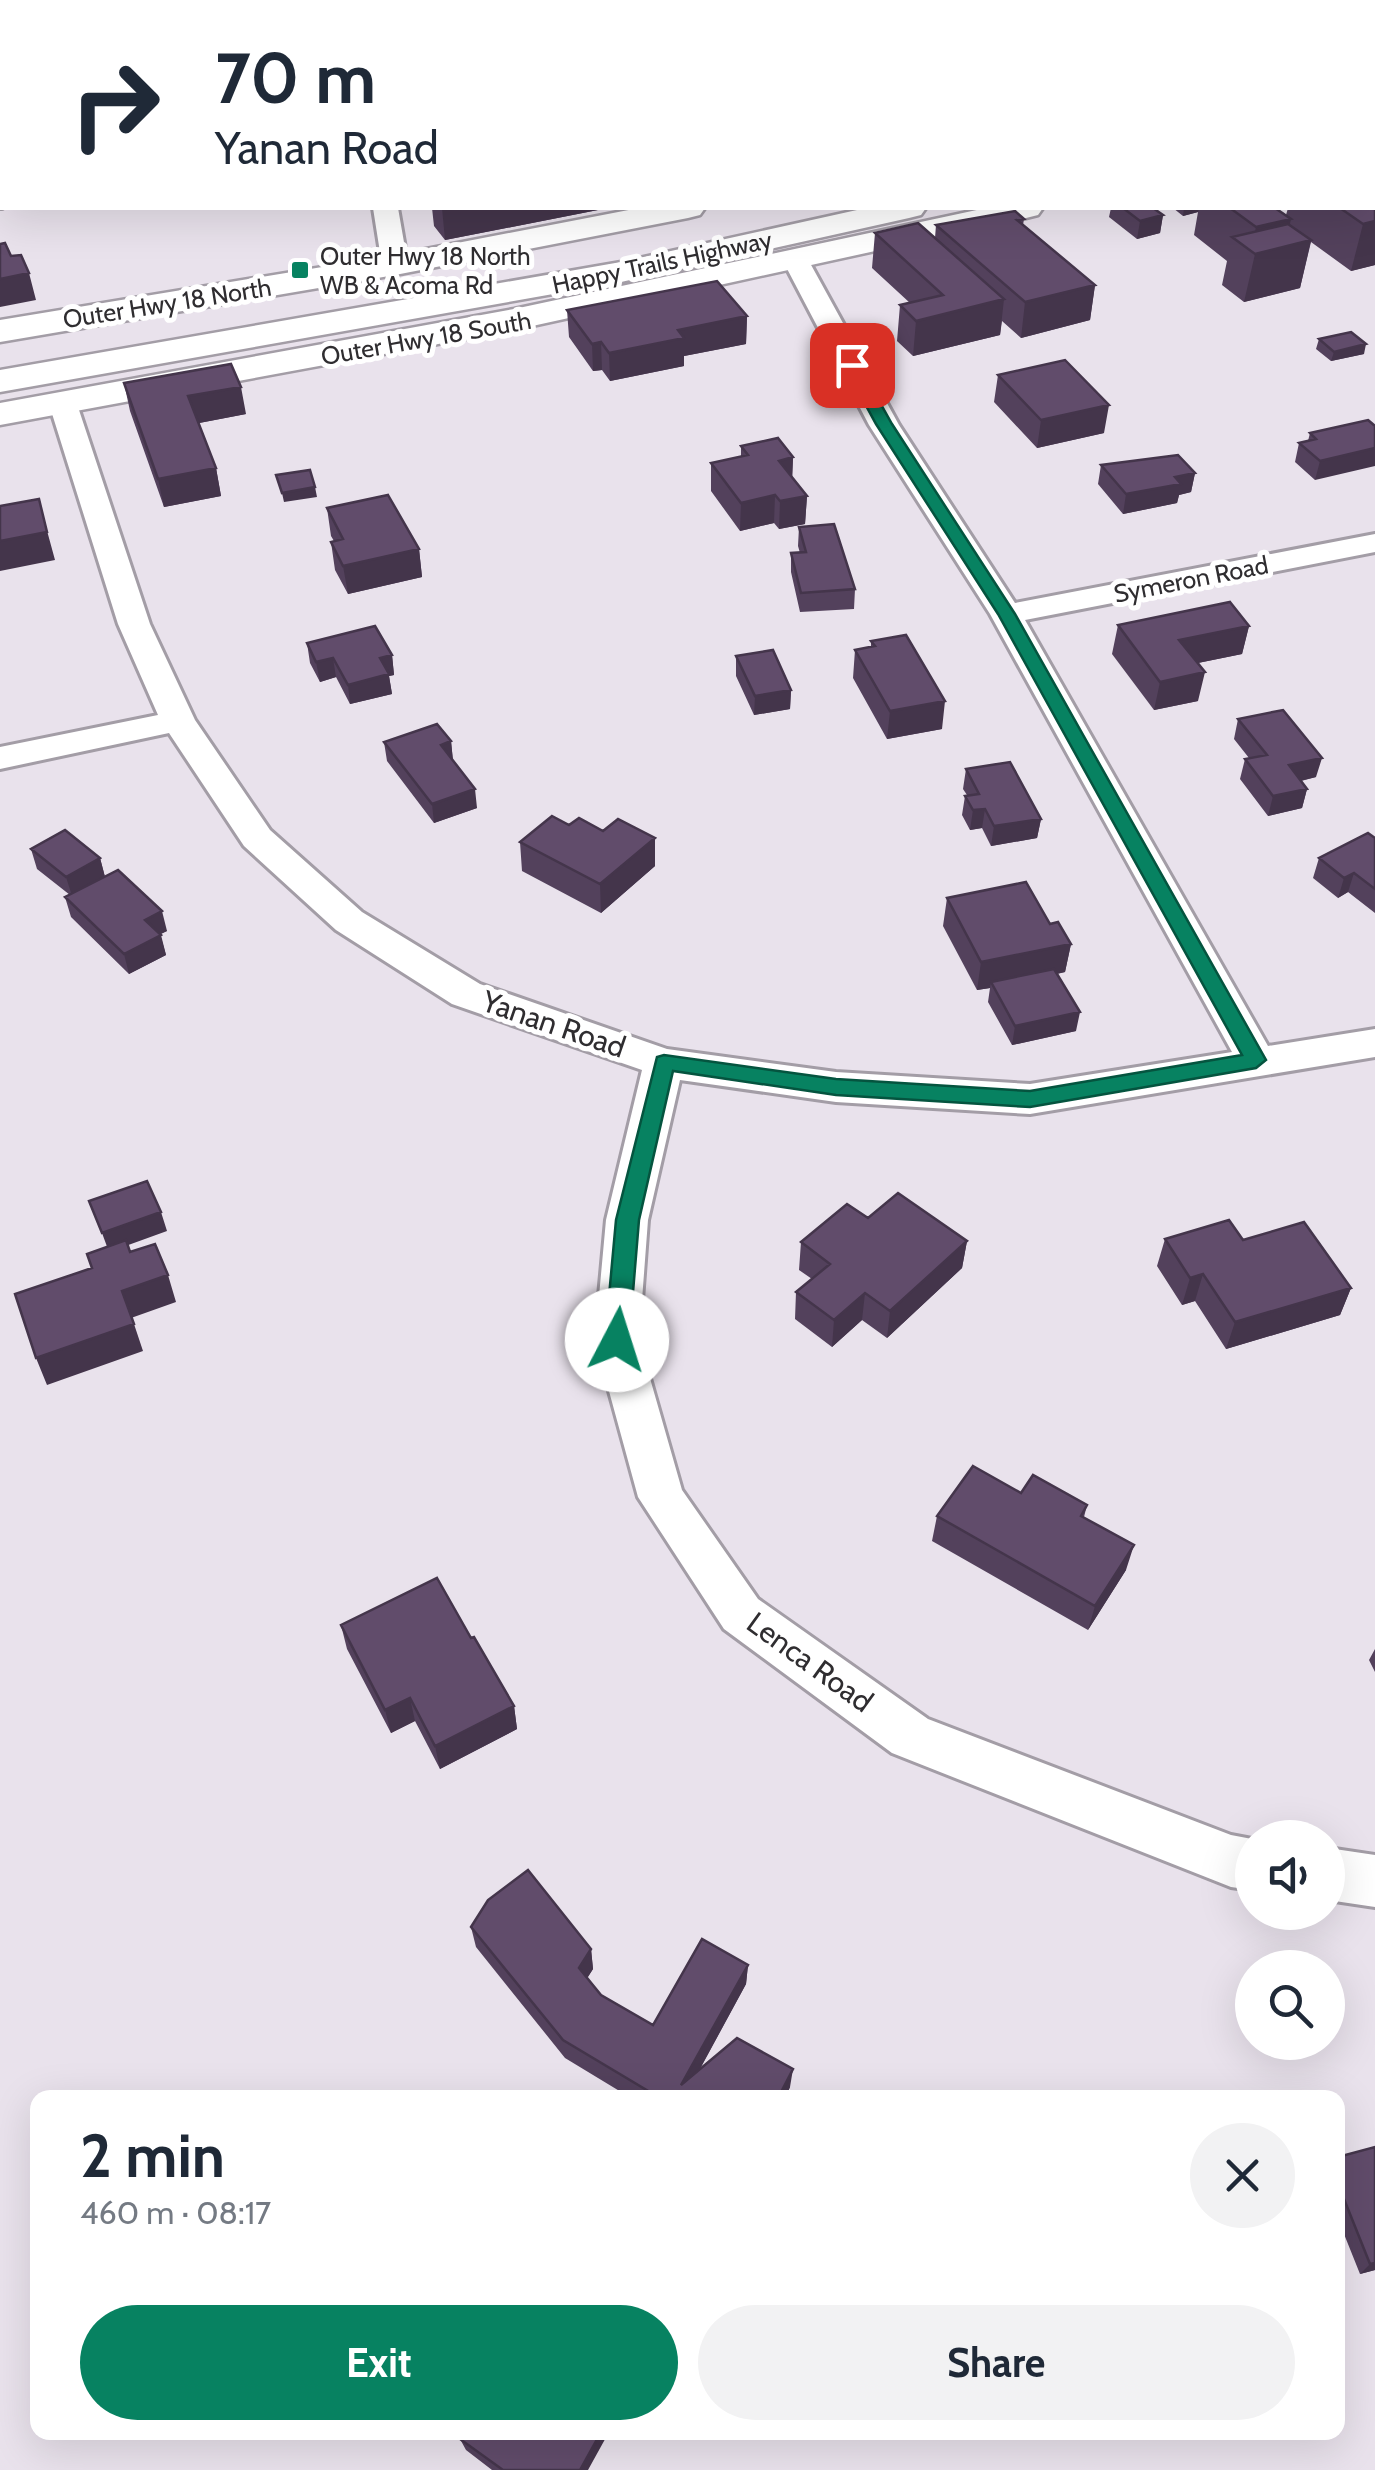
<!DOCTYPE html>
<html lang="en">
<head>
<meta charset="utf-8">
<style>
	body { margin:0; font-family:Cabin,sans-serif; background:#f2f2f3; color:#1f2937; height:100vh; display:flex; flex-direction:column; font-size:38px; white-space:nowrap }
	* { box-sizing:border-box; margin:0 }
	p { font-size:32px; color:#747a83 }
	.icon { flex:none; width:55px; height:55px; fill:none; stroke:currentColor; stroke-width:2; stroke-linecap:round; stroke-linejoin:round }
	.map { position:relative; flex:1; overflow:hidden }
	.sheet { position:absolute; left:30px; top:2090px; width:1315px; height:350px; display:flex; flex-direction:column; background:#fff; border-radius:20px; box-shadow:0 10px 40px #0002 }
	.sheet>* { flex:none }
	.banner { position:absolute; left:0px; top:0px; width:1375px; height:210px; box-shadow:0 10px 40px #0002; background:#fff; color:#1f2937; overflow:hidden }
	.fabs { position:absolute; left:1235px; top:1820px; display:grid; gap:20px }
	.fabs a { display:grid; place-items:center; width:110px; height:110px; border-radius:50%; background:#fff; box-shadow:0 10px 40px #0002; font-size:50px }
	.pin { position:absolute; display:grid; place-items:center; width:85px; height:85px; color:#fff; margin:-42px; border-radius:20px; box-shadow:0 5px 15px #0006 }
	.me { position:absolute; width:110px; margin:-55px; rotate:5deg; stroke-linejoin:round; filter:drop-shadow(0 0 8px #0008) }
	.turn { display:flex; align-items:center; gap:35px; height:210px; padding:0 50px; font-size:45px }
	.turn .icon { width:130px; height:130px; stroke-width:2.5 }
	.turn b { display:block; font-size:70px; line-height:85px }
	.round { display:grid; place-items:center; flex:none; width:105px; height:105px; border-radius:52px; background:#f2f2f3 }
	.overview { display:flex; align-items:center; justify-content:space-between; height:170px; padding:0 50px }
	h1 { font-size:60px; font-weight:700; line-height:75px }
	.cta { display:flex; gap:20px; margin-top:auto; padding:20px 50px }
	.cta a { flex:1; height:115px; border-radius:60px; background:#078261; color:#fff; font-size:40px; font-weight:700; line-height:115px; text-align:center }
	.cta a+a { background:#f2f2f3; color:#1f2937 }
	.map>svg:first-child { display:block }
	.lines { fill:none; stroke-linecap:round; stroke-linejoin:round }
	.street-casing { stroke:#a39da6; stroke-width:6 }
	.secondary-casing { stroke:#a39da6; stroke-width:5 }
	.primary-casing { stroke:#a39da6; stroke-width:5 }
	.street { fill:#fff; fill-rule:evenodd }
	.secondary { fill:#fff; fill-rule:evenodd }
	.primary { fill:#fff; fill-rule:evenodd }
	.wall { fill:#53415c }
	.shaded-wall { fill:#44354b }
	.building { fill:#614c6b; stroke:#44354b; stroke-width:2.5 }
	.route { fill:#078261; stroke:#05543f; stroke-width:2.5 }
	.poi-dot { fill:#078261; stroke:#fff; stroke-width:4 }
	.labels { text-anchor:middle; dominant-baseline:central; stroke-width:10; stroke-linejoin:round; paint-order:stroke }
	.far-poi-label { font-size:25px; fill:#2f2d30; stroke:#fff; text-anchor:start }
	.far-street-label { font-size:25px; fill:#2f2d30; stroke:#fff }
	.street-label { font-size:30px; fill:#2f2d30; stroke:#fff }
</style>
</head>
<body>
<div class="map">
<svg width="1375" height="2470" viewBox="0 0 1375 2470">
	<rect width="100%" height="100%" fill="#e9e2ec"/>
	<g class="lines">
		<g class="street-casing">
			<path id="street" d="M 155,0 L 177,0 L 178,2 L 156,2 Z
				M 938,0 L 961,0 L 962,2 L 940,2 Z
				M 0,96 L 2,96 L 2,110 L 0,110 Z
				M 0,192 L 2,192 L 2,208 L 0,208 Z
				M 373,208 L 398,208 L 408,265 L 404,271 L 395,273 L 382,265 Z
				M 797,255 L 810,263 L 899,425 L 1015,603 L 1375,534 L 1375,552 L 1025,620 L 1268,1046 L 1375,1029 L 1375,1057 L 1030,1114 L 836,1102 L 680,1080 L 648,1220 L 639,1340 L 682,1490 L 758,1599 L 928,1719 L 1231,1835 L 1252,1839 L 1252,1890 L 1231,1887 L 892,1753 L 724,1629 L 638,1497 L 595,1340 L 606,1220 L 642,1070 L 452,1004 L 336,930 L 244,846 L 169,733 L 0,769 L 0,747 L 158,715 L 118,624 L 49,404 L 53,398 L 73,398 L 77,404 L 150,624 L 195,720 L 270,830 L 362,912 L 480,984 L 667,1049 L 836,1072 L 1030,1084 L 1232,1052 L 990,614 L 869,425 L 784,263 Z
				M 1328,1848 L 1375,1855 L 1375,1907 L 1328,1900 Z"/>
		</g>
		<g class="secondary-casing">
			<path id="secondary" d="M 1375,54 L 1375,72 L 1372,73 L 1372,55 Z
				M 639,208 L 705,208 L 700,215 L 688,218 L 395,275 L 0,342 L 0,320 L 395,255 Z
				M 986,208 L 1043,208 L 1038,215 L 1026,218 L 514,330 L 0,425 L 0,403 L 514,309 Z"/>
		</g>
		<g class="primary-casing">
			<path id="primary" d="M 1372,95 L 1375,95 L 1372,114 Z
				M 866,208 L 926,208 L 921,215 L 909,218 L 621,282 L 0,392 L 0,370 L 621,262 Z"/>
		</g>
		<use href="#street" class="street"/>
		<use href="#secondary" class="secondary"/>
		<use href="#primary" class="primary"/>
	</g>
	<path class="wall" d="M 1372,106 L 1375,106 L 1375,265 L 1351,271 L 1311,242 L 1300,288 L 1244,302 L 1222,285 L 1227,261 L 1194,235 L 1198,212 L 1183,216 L 1173,208 L 1275,208 L 1286,215 L 1288,208 L 1372,208 Z
		M 432,208 L 608,208 L 445,240 L 434,226 Z
		M 1111,208 L 1153,208 L 1163,215 L 1160,233 L 1137,239 L 1109,217 Z
		M 1024,219 L 1023,225 L 1095,285 L 1090,320 L 1021,338 L 1002,321 L 1000,335 L 913,356 L 897,341 L 900,305 L 910,303 L 872,268 L 875,233 L 935,238 L 936,225 Z
		M 567,310 L 747,316 L 746,344 L 684,356 L 684,366 L 610,381 L 602,370 L 593,371 L 569,337 Z
		M 1319,339 L 1364,354 L 1331,361 L 1316,349 Z
		M 998,375 L 1104,433 L 1037,448 L 994,402 Z
		M 124,383 L 246,414 L 199,423 L 216,468 L 221,496 L 164,507 L 130,411 Z
		M 1368,420 L 1315,480 L 1295,462 L 1299,443 L 1308,441 L 1310,433 Z
		M 741,446 L 793,457 L 792,477 L 807,496 L 805,524 L 779,529 L 774,523 L 740,531 L 711,491 L 711,463 L 741,457 Z
		M 1101,465 L 1195,473 L 1191,492 L 1179,495 L 1177,503 L 1123,514 L 1098,484 Z
		M 327,508 L 419,549 L 422,577 L 348,594 L 335,570 L 331,542 L 334,541 L 331,536 Z
		M 799,527 L 855,589 L 854,609 L 800,612 L 791,572 L 791,553 L 800,553 L 798,546 Z
		M 1118,625 L 1249,626 L 1242,654 L 1198,663 L 1198,701 L 1154,710 L 1112,654 Z
		M 871,641 L 942,729 L 887,739 L 853,678 L 855,650 L 871,647 Z
		M 307,643 L 392,655 L 394,675 L 389,676 L 392,694 L 350,704 L 336,677 L 320,682 L 310,663 Z
		M 736,656 L 791,690 L 790,709 L 754,715 L 736,676 Z
		M 1238,719 L 1316,777 L 1301,781 L 1307,789 L 1302,808 L 1268,816 L 1240,779 L 1245,759 L 1249,758 L 1234,739 Z
		M 451,741 L 453,761 L 477,808 L 434,823 L 387,761 L 384,742 Z
		M 966,769 L 1041,819 L 1037,838 L 991,846 L 982,828 L 970,830 L 962,815 L 965,796 L 967,795 L 963,789 Z
		M 569,825 L 655,838 L 655,866 L 601,913 L 522,871 L 520,842 Z
		M 1375,838 L 1375,913 L 1348,892 L 1338,898 L 1313,878 L 1319,858 Z
		M 31,849 L 100,858 L 105,877 L 167,931 L 160,934 L 166,955 L 129,974 L 71,917 L 65,897 L 70,895 L 37,869 Z
		M 947,898 L 1050,924 L 1071,944 L 1065,972 L 1057,974 L 1076,1031 L 1012,1045 L 988,1002 L 990,988 L 977,990 L 943,926 Z
		M 868,1218 L 967,1241 L 962,1268 L 887,1338 L 862,1320 L 832,1347 L 795,1319 L 796,1292 L 812,1279 L 799,1270 L 801,1242 Z
		M 1165,1239 L 1243,1240 L 1351,1288 L 1340,1315 L 1226,1349 L 1195,1301 L 1182,1305 L 1157,1266 Z
		M 1021,1493 L 1087,1505 L 1084,1517 L 1126,1570 L 1088,1630 L 932,1541 L 937,1516 Z
		M 341,1625 L 471,1638 L 514,1706 L 517,1729 L 440,1769 L 415,1721 L 391,1733 L 347,1649 Z
		M 1375,1649 L 1375,1672 L 1369,1660 Z
		M 471,1927 L 591,1949 L 593,1969 L 587,1978 L 601,1995 L 653,2025 L 748,1965 L 746,1984 L 700,2069 L 790,2087 L 785,2098 L 631,2098 L 565,2058 L 476,1947 Z
		M 1375,2147 L 1375,2270 L 1360,2274 L 1338,2219 L 1338,2157 Z
		M 460,2439 L 588,2470 L 492,2470 L 466,2450 Z"/>
	<path class="shaded-wall" d="M 385,0 L 415,0 L 416,2 L 376,2 Z
		M 1375,124 L 1375,135 L 1372,145 L 1372,125 Z
		M 0,140 L 2,140 L 2,158 L 0,150 Z
		M 442,208 L 608,208 L 445,240 Z
		M 1184,208 L 1199,208 L 1198,212 L 1183,216 Z
		M 1163,215 L 1160,233 L 1137,239 L 1140,221 Z
		M 1291,219 L 1285,247 L 1311,240 L 1300,288 L 1244,302 L 1255,254 L 1251,251 L 1256,227 Z
		M 1375,221 L 1375,265 L 1351,271 L 1363,224 Z
		M 29,273 L 36,300 L 0,307 L 0,279 Z
		M 1095,285 L 1090,320 L 1021,338 L 1025,302 Z
		M 1004,299 L 1000,335 L 913,356 L 916,321 Z
		M 747,316 L 746,344 L 684,356 L 684,366 L 610,381 L 609,353 L 678,330 Z
		M 601,342 L 602,370 L 593,371 L 592,344 Z
		M 1366,344 L 1364,354 L 1331,361 L 1334,352 Z
		M 241,387 L 246,414 L 194,424 L 188,396 Z
		M 1109,405 L 1104,433 L 1037,448 L 1041,420 Z
		M 1375,448 L 1375,466 L 1315,480 L 1320,461 Z
		M 793,457 L 792,485 L 779,461 Z
		M 216,468 L 221,496 L 164,507 L 158,479 Z
		M 1195,473 L 1191,492 L 1179,495 L 1177,503 L 1123,514 L 1126,494 L 1175,477 Z
		M 315,487 L 317,497 L 284,502 L 282,493 Z
		M 775,495 L 774,523 L 740,531 L 741,503 Z
		M 807,496 L 805,524 L 779,529 L 780,501 Z
		M 46,527 L 55,560 L 0,571 L 0,541 Z
		M 419,549 L 422,577 L 348,594 L 343,566 Z
		M 1249,626 L 1242,654 L 1173,668 L 1179,640 Z
		M 392,655 L 394,675 L 389,676 L 392,694 L 350,704 L 348,685 L 380,658 Z
		M 333,658 L 336,677 L 320,682 L 316,662 Z
		M 1205,672 L 1198,701 L 1154,710 L 1160,682 Z
		M 791,690 L 790,709 L 754,715 L 755,696 Z
		M 945,701 L 942,729 L 887,739 L 890,711 Z
		M 451,741 L 453,761 L 441,745 Z
		M 1322,758 L 1316,777 L 1283,785 L 1289,765 Z
		M 475,789 L 477,808 L 434,823 L 432,804 Z
		M 1307,789 L 1302,808 L 1268,816 L 1273,796 Z
		M 985,809 L 982,828 L 970,830 L 973,810 Z
		M 1041,819 L 1037,838 L 991,846 L 994,826 Z
		M 655,838 L 655,866 L 601,913 L 600,884 Z
		M 100,858 L 105,877 L 72,896 L 66,877 Z
		M 1354,873 L 1348,892 L 1338,898 L 1344,878 Z
		M 162,911 L 167,931 L 151,939 L 145,920 Z
		M 161,935 L 166,955 L 129,974 L 124,954 Z
		M 1071,944 L 1065,972 L 993,987 L 991,982 L 990,988 L 977,990 L 981,962 Z
		M 1080,1012 L 1076,1031 L 1012,1045 L 1015,1026 Z
		M 161,1212 L 167,1231 L 109,1252 L 102,1233 Z
		M 967,1241 L 962,1268 L 887,1338 L 890,1311 Z
		M 1203,1274 L 1195,1301 L 1182,1305 L 1190,1278 Z
		M 168,1275 L 176,1302 L 131,1318 L 122,1291 Z
		M 1351,1288 L 1340,1315 L 1226,1349 L 1235,1322 Z
		M 865,1293 L 862,1320 L 832,1347 L 834,1320 Z
		M 134,1324 L 143,1351 L 47,1385 L 36,1358 Z
		M 1134,1545 L 1126,1570 L 1088,1630 L 1095,1606 Z
		M 410,1698 L 415,1721 L 391,1733 L 385,1710 Z
		M 514,1706 L 517,1729 L 440,1769 L 435,1746 Z
		M 591,1949 L 593,1969 L 581,1988 L 579,1968 Z
		M 748,1965 L 746,1984 L 684,2098 L 681,2085 Z
		M 793,2069 L 790,2087 L 785,2098 L 778,2098 Z
		M 1375,2263 L 1375,2270 L 1360,2274 L 1370,2264 Z
		M 601,2432 L 609,2432 L 588,2470 L 580,2470 Z"/>
	<path class="building" d="M 218,0 L 266,0 L 281,2 L 214,2 Z
		M 360,0 L 389,0 L 362,2 Z
		M 574,0 L 631,0 L 634,2 L 560,2 Z
		M 721,0 L 738,0 L 741,2 L 708,2 Z
		M 0,113 L 2,113 L 2,140 L 0,140 Z
		M 1372,145 L 1375,146 L 1375,164 L 1372,162 Z
		M 1372,200 L 1375,202 L 1375,221 L 1363,224 L 1340,208 L 1372,208 Z
		M 1123,208 L 1153,208 L 1163,215 L 1140,221 Z
		M 1230,208 L 1275,208 L 1291,219 L 1256,227 Z
		M 1015,211 L 1024,219 L 1017,220 L 1095,285 L 1025,302 L 936,225 Z
		M 918,223 L 1004,299 L 916,321 L 900,305 L 943,295 L 875,233 Z
		M 1288,224 L 1311,240 L 1255,254 L 1232,237 Z
		M 5,243 L 11,256 L 21,255 L 29,273 L 0,279 L 0,244 Z
		M 717,281 L 747,316 L 678,330 L 684,338 L 609,353 L 601,342 L 592,344 L 567,310 Z
		M 1351,332 L 1366,344 L 1334,352 L 1319,339 Z
		M 1065,360 L 1109,405 L 1041,420 L 998,375 Z
		M 231,364 L 241,387 L 188,396 L 216,468 L 158,479 L 124,383 Z
		M 1368,420 L 1375,426 L 1375,448 L 1320,461 L 1299,443 L 1316,439 L 1310,433 Z
		M 778,438 L 793,457 L 779,461 L 807,496 L 780,501 L 775,495 L 741,503 L 711,463 L 748,455 L 741,446 Z
		M 1178,455 L 1195,473 L 1175,477 L 1181,484 L 1126,494 L 1101,465 Z
		M 310,470 L 315,487 L 282,493 L 276,475 Z
		M 388,495 L 419,549 L 343,566 L 331,542 L 343,539 L 327,508 Z
		M 39,499 L 47,532 L 0,541 L 0,506 Z
		M 834,524 L 855,589 L 801,593 L 791,553 L 806,552 L 799,527 Z
		M 1230,602 L 1249,626 L 1179,640 L 1205,672 L 1160,682 L 1118,625 Z
		M 375,626 L 392,655 L 380,658 L 389,674 L 348,685 L 333,658 L 316,662 L 307,643 Z
		M 906,635 L 945,701 L 890,711 L 855,650 L 875,646 L 871,641 Z
		M 773,650 L 791,690 L 755,696 L 736,656 Z
		M 1283,710 L 1322,758 L 1289,765 L 1307,789 L 1273,796 L 1245,759 L 1267,755 L 1238,719 Z
		M 437,724 L 451,741 L 441,745 L 475,789 L 432,804 L 384,742 Z
		M 1010,762 L 1041,819 L 994,826 L 985,809 L 973,810 L 965,796 L 979,794 L 966,769 Z
		M 552,816 L 569,825 L 579,818 L 603,831 L 618,819 L 655,838 L 600,884 L 520,842 Z
		M 65,830 L 100,858 L 66,877 L 31,849 Z
		M 1368,833 L 1375,838 L 1375,889 L 1354,873 L 1344,878 L 1319,858 Z
		M 118,870 L 162,911 L 145,920 L 161,935 L 124,954 L 65,897 Z
		M 1026,882 L 1050,924 L 1058,922 L 1071,944 L 981,962 L 947,898 Z
		M 1054,969 L 1080,1012 L 1015,1026 L 991,982 Z
		M 147,1181 L 161,1212 L 102,1233 L 89,1201 Z
		M 898,1193 L 967,1241 L 890,1311 L 865,1293 L 834,1320 L 796,1292 L 830,1264 L 801,1242 L 847,1204 L 868,1218 Z
		M 1229,1220 L 1243,1240 L 1304,1222 L 1351,1288 L 1235,1322 L 1203,1274 L 1190,1278 L 1165,1239 Z
		M 126,1240 L 130,1252 L 155,1244 L 168,1275 L 122,1291 L 134,1324 L 36,1358 L 15,1294 L 92,1268 L 87,1254 Z
		M 973,1466 L 1021,1493 L 1033,1475 L 1087,1505 L 1081,1516 L 1134,1545 L 1095,1606 L 937,1516 Z
		M 437,1578 L 471,1638 L 474,1637 L 514,1706 L 435,1746 L 410,1698 L 385,1710 L 341,1625 Z
		M 528,1870 L 591,1949 L 579,1968 L 601,1995 L 653,2025 L 702,1939 L 748,1965 L 681,2085 L 737,2038 L 793,2069 L 778,2098 L 660,2098 L 563,2040 L 471,1927 L 488,1900 Z
		M 1375,2147 L 1375,2263 L 1370,2264 L 1338,2184 L 1338,2157 Z
		M 464,2432 L 601,2432 L 580,2470 L 503,2470 L 460,2439 Z"/>
	<path class="route" d="M 852,360 L 859,365 L 892,424 L 1015,614 L 1266,1060 L 1256,1068 L 1030,1107 L 836,1095 L 673,1071 L 639,1220 L 629,1340 L 625,1347 L 608,1347 L 605,1340 L 616,1220 L 657,1057 L 664,1055 L 836,1079 L 1030,1091 L 1242,1055 L 998,614 L 876,424 L 844,365 Z"/>
	<rect class="poi-dot" x="290" y="260" width="20" height="20" rx="5"/>
	<g class="labels">
		<g class="far-poi-label">
			<text x="320" y="256">Outer Hwy 18 North<tspan x="320" dy="29">WB &amp; Acoma Rd</tspan></text>
		</g>
		<g class="far-street-label">
			<text transform="translate(662 262) rotate(-12)">Happy Trails Highway</text>
			<text transform="translate(167 303) rotate(-9)">Outer Hwy 18 North</text>
			<text transform="translate(426 338) rotate(-10)">Outer Hwy 18 South</text>
			<text transform="translate(1191 579) rotate(-11)">Symeron Road</text>
		</g>
		<g class="street-label">
			<text transform="translate(554 1024) rotate(19)">Yanan Road</text>
			<text transform="translate(810 1662) rotate(36)">Lenca Road</text>
		</g>
	</g>
</svg>
<div class="fabs">
<a><svg class="icon" aria-label="sound" viewBox="0 0 24 24"><path d="M4 9h4l5-4v14l-5-4H4zM17 9q2 3 0 6"/></svg></a>
<a><svg class="icon" aria-label="search" viewBox="0 0 24 24"><circle cx="10" cy="10" r="6"/><path d="M15 15l6 6"/></svg></a>
</div>
<div class="pin" style="left:852px;top:365px;background:#d93025"><svg class="icon" aria-label="arrive" viewBox="0 0 24 24"><path d="M6 21V4h12l-3 4 3 4H6"/></svg></div>
<svg class="me" style="left:617px;top:1340px" viewBox="-20 -20 40 40"><circle r="19" fill="#fff"/><path d="M0-13L10 11 0 6-10 11z" fill="#078261"/></svg>
<div class="banner">
<div class="turn"><svg class="icon" aria-label="right" viewBox="0 0 24 24"><path d="M7 20v-9h11M14 6l5 5-5 5"/></svg><div><b>70 m</b>Yanan Road</div></div>
</div>
<section class="sheet">
<div class="overview"><div><h1>2 min</h1><p>460 m · 08:17</p></div><a class="round"><svg class="icon" aria-label="close" viewBox="0 0 24 24"><path d="M6 6l12 12M18 6L6 18"/></svg></a></div>
<div class="cta"><a>Exit</a><a>Share</a></div>
</section>
</div>
</body>
</html>
